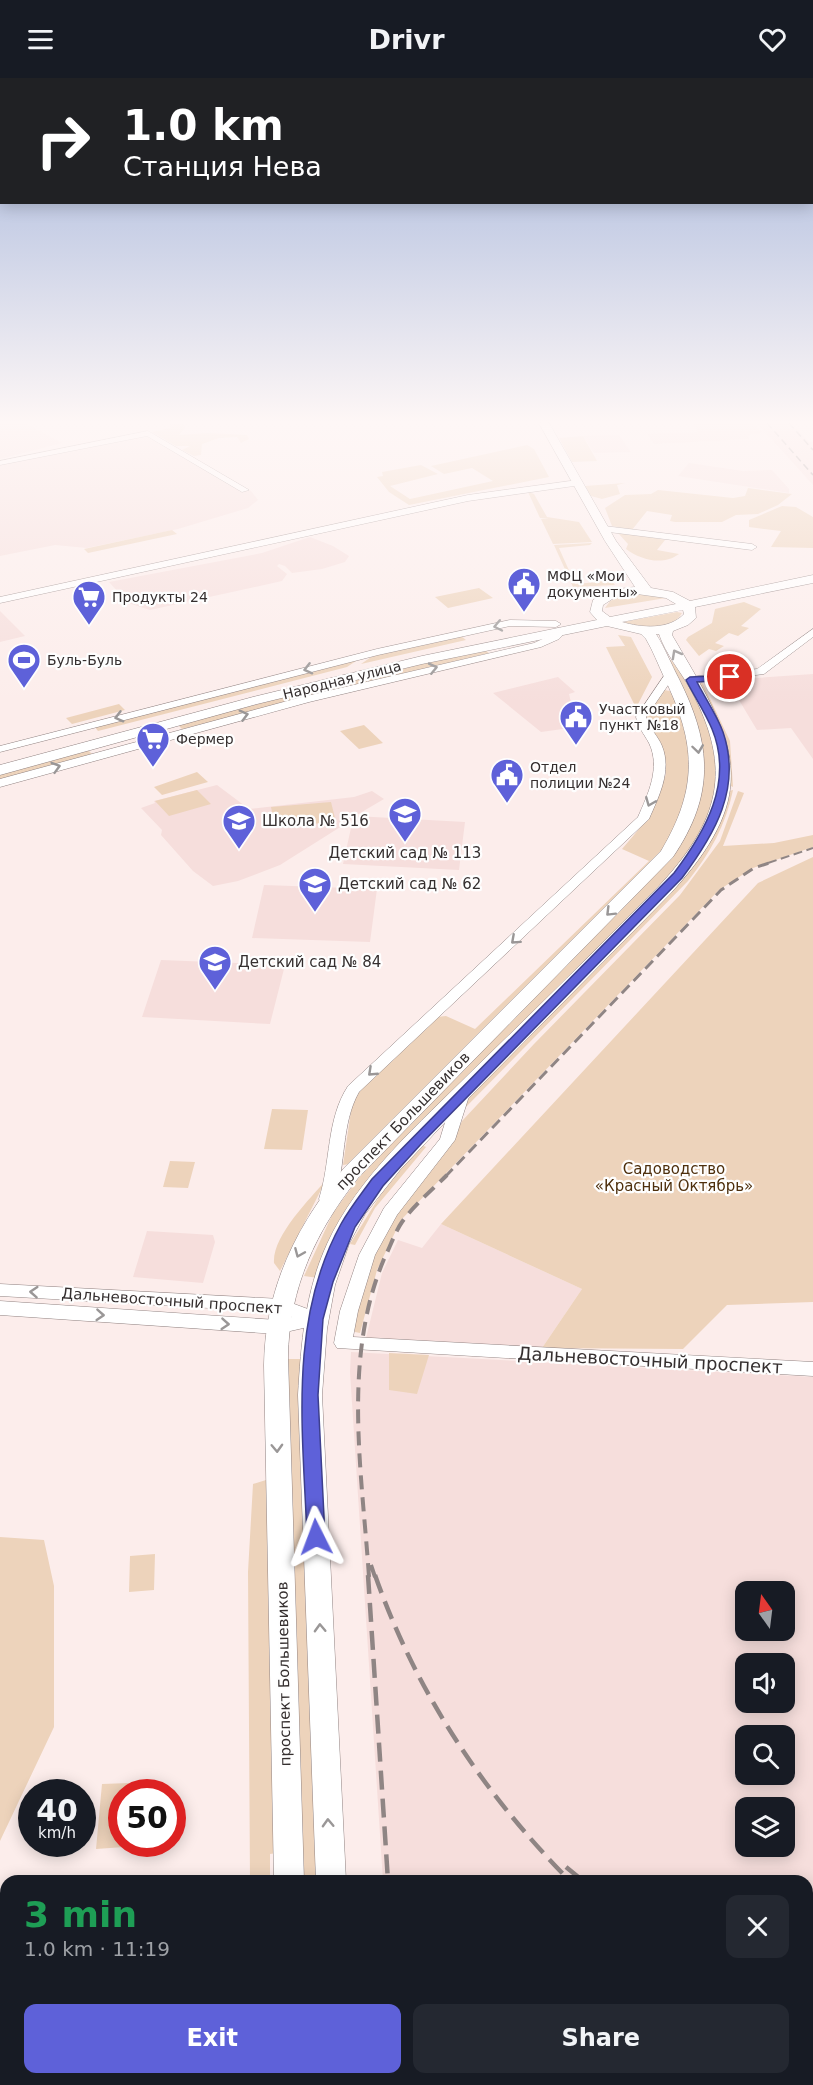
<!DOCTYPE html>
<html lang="en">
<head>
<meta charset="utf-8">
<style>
	body { margin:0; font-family:"DejaVu Sans",sans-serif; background:#242831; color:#f1f3f6; height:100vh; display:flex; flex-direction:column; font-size:22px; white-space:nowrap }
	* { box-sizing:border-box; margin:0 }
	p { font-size:20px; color:#9ea1a6 }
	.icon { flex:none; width:33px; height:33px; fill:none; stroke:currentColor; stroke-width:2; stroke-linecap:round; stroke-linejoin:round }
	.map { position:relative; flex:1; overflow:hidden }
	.panel { position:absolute; left:0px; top:1797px; width:813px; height:210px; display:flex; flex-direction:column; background:#171b24; border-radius:18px 18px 0 0; box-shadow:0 3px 15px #0003 }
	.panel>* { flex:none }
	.top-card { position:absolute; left:0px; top:0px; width:813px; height:126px; box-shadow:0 3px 15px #0003; background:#202124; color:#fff; overflow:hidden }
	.needle { width:39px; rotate:346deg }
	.buttons { position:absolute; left:735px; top:1503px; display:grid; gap:12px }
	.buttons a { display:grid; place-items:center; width:60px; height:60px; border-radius:12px; background:#171b24; box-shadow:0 3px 15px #0003; font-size:30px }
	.speed { position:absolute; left:18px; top:1701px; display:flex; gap:12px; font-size:30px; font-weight:700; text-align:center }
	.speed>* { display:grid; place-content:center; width:78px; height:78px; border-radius:50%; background:#171b24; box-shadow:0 3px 15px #0003; line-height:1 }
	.speed small { font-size:15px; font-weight:400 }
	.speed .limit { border:9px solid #d22; background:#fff; color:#111 }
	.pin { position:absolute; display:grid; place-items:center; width:51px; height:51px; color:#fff; margin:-26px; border:3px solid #fff; border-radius:50%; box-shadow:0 2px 6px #0007 }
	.me { position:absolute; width:66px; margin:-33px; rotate:357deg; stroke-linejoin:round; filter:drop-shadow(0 0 4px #0008) }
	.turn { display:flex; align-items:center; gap:21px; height:126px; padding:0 24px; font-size:27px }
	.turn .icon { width:78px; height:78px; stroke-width:2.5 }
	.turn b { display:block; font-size:42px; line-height:51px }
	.round { display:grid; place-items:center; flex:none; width:63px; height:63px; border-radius:12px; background:#242831 }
	.summary { display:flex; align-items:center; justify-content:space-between; height:102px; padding:0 24px }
	h1 { font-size:36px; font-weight:700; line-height:45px; color:#1e9e55 }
	.cta { display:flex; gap:12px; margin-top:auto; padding:12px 24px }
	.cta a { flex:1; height:69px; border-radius:12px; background:#5e61d9; color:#fff; font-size:24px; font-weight:700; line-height:69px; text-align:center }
	.cta a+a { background:#242831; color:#f1f3f6 }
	header { display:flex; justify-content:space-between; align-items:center; height:78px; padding:0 24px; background:#171b24; font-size:27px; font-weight:700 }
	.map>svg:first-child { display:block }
	.built { fill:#f6dedc; fill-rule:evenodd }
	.green { fill:#edd3bb }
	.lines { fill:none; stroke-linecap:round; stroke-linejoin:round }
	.minor-casing { stroke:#918382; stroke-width:1 }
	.major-casing { stroke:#918382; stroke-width:1 }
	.minor { fill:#fff; fill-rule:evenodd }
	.major { fill:#fff; fill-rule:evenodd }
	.rail-far4 { stroke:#8f8584; stroke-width:1.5; stroke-dasharray:7 4; stroke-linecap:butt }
	.rail-far3 { stroke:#8f8584; stroke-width:2; stroke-dasharray:9 4.5; stroke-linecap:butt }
	.rail-far2 { stroke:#8f8584; stroke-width:3; stroke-dasharray:11 6; stroke-linecap:butt }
	.rail-far1 { stroke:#8f8584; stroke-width:4; stroke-dasharray:14 8; stroke-linecap:butt }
	.rail { stroke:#8f8584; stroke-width:4.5; stroke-dasharray:19 9; stroke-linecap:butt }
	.oneway { stroke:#9a9797 }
	.route { fill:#5e61d9; stroke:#3d3f8d; stroke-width:1.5 }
	.labels { text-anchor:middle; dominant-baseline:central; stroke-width:4.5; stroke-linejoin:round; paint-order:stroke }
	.far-poi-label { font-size:14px; fill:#352f2f; stroke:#fefefe; text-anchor:start }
	.far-street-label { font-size:14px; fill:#352f2f; stroke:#fefefe }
	.poi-label { font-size:15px; fill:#352f2f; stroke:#fefefe; text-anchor:start }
	.street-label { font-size:15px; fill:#352f2f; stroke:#fefefe }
	.park-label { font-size:15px; fill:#4e2f0c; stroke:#fefefe }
	.near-street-label { font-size:18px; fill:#352f2f; stroke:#fefefe }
</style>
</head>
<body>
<header><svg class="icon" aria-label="menu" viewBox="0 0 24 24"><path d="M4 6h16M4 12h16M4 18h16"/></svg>Drivr<svg class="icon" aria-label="heart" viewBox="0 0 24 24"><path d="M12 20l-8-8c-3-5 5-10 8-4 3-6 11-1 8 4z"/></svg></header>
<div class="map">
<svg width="813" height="2007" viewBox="0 0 813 2007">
	<rect width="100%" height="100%" fill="#fcedeb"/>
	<path class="built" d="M 0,345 L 25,345 L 62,365 L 0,381 Z
		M 692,345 L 753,345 L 762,355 L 748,357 L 749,361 L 654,366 L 647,356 L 698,354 Z
		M 757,345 L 791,345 L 809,364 L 813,364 L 813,407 Z
		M 145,357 L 173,374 L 185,374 L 251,413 L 258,422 L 248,430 L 178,451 L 87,470 L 55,467 L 0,478 L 0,387 Z
		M 619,357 L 631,374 L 594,375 L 583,358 Z
		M 689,385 L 743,393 L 772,392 L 789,411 L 789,415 L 678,398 Z
		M 310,459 L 333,468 L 349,478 L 345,484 L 322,491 L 292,495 L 285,488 L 279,486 L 277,488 L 287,496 L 282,503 L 150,532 L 128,525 L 109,504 L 262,475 Z
		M 0,533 L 25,558 L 0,564 Z
		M 813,596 L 813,681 L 791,650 L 757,652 L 727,602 Z
		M 558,599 L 575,614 L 569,616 L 577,649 L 541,654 L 493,615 Z
		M 217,707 L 249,731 L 354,719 L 372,713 L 384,721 L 355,738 L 465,744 L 459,792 L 343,786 L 353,741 L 280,787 L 238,803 L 213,808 L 193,793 L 161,757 L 162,752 L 141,730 L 155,725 L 154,723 Z
		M 264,807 L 377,811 L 370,864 L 252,860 Z
		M 161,882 L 285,887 L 270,946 L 142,939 Z
		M 441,1146 L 582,1211 L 542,1270 L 366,1260 L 382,1195 L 398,1162 L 422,1170 Z
		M 147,1153 L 213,1157 L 215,1164 L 203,1205 L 133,1199 Z
		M 351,1274 L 813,1299 L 813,2007 L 396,2007 L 396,2001 L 807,2001 L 807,1803 L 383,1803 L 350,1294 ZM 746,1514 L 784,1514 L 784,1552 L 746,1552 ZM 746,1586 L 784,1586 L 784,1624 L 746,1624 ZM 746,1658 L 784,1658 L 784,1696 L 746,1696 ZM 746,1730 L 784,1730 L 784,1768 L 746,1768 Z"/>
	<path class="green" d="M 170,345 L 183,345 L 185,350 L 179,357 L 208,355 L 247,357 L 249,361 L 241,365 L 237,359 L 219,360 L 202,366 L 201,377 L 194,378 L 182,372 L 190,368 L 176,368 L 152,354 L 170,350 Z
		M 583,358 L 597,383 L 572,384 L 559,360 Z
		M 527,367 L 534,371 L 549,399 L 409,427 L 389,414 L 377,399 L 383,398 L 382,394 L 421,387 L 438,396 L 390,408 L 410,421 L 493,403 L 472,390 L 444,396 L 431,388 Z
		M 625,405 L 617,407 L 620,416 L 602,421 L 591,418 L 585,408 Z
		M 748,410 L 792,416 L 778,427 L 758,436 L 736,437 L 722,444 L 675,444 L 670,443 L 672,437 L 647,433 L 632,452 L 612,448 L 605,430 L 625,417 L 651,416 L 658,412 L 733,420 L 745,418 Z
		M 528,414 L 534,416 L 547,439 L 579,444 L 592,464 L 553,466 L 541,441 L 549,441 L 540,440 Z
		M 782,428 L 796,429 L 813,439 L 813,470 L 771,469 L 781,453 L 749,449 L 749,442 Z
		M 172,452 L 177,456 L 88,475 L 84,471 Z
		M 624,454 L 665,462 L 657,472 L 679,476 C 663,488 641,482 626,471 L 628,466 L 618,455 Z
		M 592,465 L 590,467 L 559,470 L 575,506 L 598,504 L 598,500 L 607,498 L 615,507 L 573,509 L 554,467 Z
		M 479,510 L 493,520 L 448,530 L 435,519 Z
		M 630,515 L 644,515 L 666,520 L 605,530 L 610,523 Z
		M 744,524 L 761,531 L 741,548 L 749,550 L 738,558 L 729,555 L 715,565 L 724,568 L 716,573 L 709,571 L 699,578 L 686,562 L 688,559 L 712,545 L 715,531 Z
		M 677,534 L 682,535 C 670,556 641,549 623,544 Z
		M 618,557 L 631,559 L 652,599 L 636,630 L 606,569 L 625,568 Z
		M 461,558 L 466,562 L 361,586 L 374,577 Z
		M 484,571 L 489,575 L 182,651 L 178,647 L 327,608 Z
		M 359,581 L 347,589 L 98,653 L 94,648 Z
		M 668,582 L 671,582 C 716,638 733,702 694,766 C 685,780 672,793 662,806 L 400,1071 L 318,1200 L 304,1198 L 333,1135 L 363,1094 L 694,739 C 719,678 693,637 668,582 Z
		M 702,604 L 730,663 L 733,709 L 729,707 L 724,659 L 699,606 Z
		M 664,612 L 670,613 L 683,637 L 695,682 L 680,748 L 659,776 L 349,1086 L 343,1087 L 353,1019 L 437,939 L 446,938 L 475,951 L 649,783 L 622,771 L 651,737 L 666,696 L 663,672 L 646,639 Z
		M 119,626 L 125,632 L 72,646 L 66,640 Z
		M 364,647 L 383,665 L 359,671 L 340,653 Z
		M 87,671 L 92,676 L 0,702 L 0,696 Z
		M 197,694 L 208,704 L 162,717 L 154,709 Z
		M 197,712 L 211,726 L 169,738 L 155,723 Z
		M 733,712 C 726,747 710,775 688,803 L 461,1034 L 465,1021 L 660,822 L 729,713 Z
		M 738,713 L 744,715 L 723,768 L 774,765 L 813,757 L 813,769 L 753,790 L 719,812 L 401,1142 L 377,1192 L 360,1255 L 355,1254 L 352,1249 L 369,1186 L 398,1132 L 456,1056 L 462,1043 L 534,966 L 680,817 L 720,763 Z
		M 331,724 L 336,744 L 275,749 L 271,729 Z
		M 813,779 L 813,1224 L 727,1227 L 683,1271 L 542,1270 L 582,1211 L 441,1146 L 758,805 Z
		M 272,1031 L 308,1032 L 302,1072 L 264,1071 Z
		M 422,1067 L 426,1069 L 375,1130 L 355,1167 L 350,1166 L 386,1108 Z
		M 170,1083 L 195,1084 L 188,1110 L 163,1109 Z
		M 326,1102 L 280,1193 L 274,1185 C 272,1158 310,1121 326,1102 Z
		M 389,1275 L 429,1277 L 417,1316 L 389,1312 Z
		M 287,1281 L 302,1281 L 320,1803 L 298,1803 Z
		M 266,1402 L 273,1494 L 277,1775 L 270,1776 L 270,1803 L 250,1803 L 248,1494 L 253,1406 Z
		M 0,1459 L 44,1462 L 54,1508 L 54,1649 L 0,1763 Z
		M 155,1476 L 154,1512 L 129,1514 L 130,1478 Z
		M 129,1705 L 128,1714 L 122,1714 L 122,1766 L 124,1766 L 124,1769 L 96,1771 L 102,1706 Z"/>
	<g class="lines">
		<g class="minor-casing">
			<path id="minor" d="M 148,353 L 249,412 L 242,414 L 147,358 L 0,387 L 0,383 Z
				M 578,402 L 581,403 L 581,407 L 468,423 L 0,525 L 0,519 L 468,417 Z
				M 604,448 L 752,466 L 757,469 L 752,472 L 601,453 L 601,449 Z
				M 510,542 L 556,543 L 561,546 L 556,549 L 510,548 L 378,577 L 0,674 L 0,668 L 377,571 Z
				M 558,550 L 567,552 L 559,561 L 541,569 L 309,624 L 0,709 L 0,701 L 302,619 L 534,565 L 551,557 Z
				M 813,551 L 813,559 L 764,596 L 690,605 L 685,602 L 690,599 L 757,591 Z
				M 666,595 L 675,597 L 646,639 C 649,650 658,658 662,668 C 672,693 659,718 649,741 L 359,1014 C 341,1046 346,1086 335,1121 L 333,1125 L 321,1125 L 319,1121 C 331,1084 326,1042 348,1008 L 638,739 C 648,716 661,690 649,665 C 644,656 638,649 636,639 Z
				M 462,1010 L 470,1015 L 455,1062 L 397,1137 L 375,1177 L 358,1233 L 353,1259 L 813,1284 L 813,1298 L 337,1270 L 334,1265 L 340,1233 L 359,1177 L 384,1130 L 440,1061 L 454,1015 Z
				M 0,1206 L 281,1221 L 321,1236 L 324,1241 L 321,1246 L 277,1256 L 0,1237 L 0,1223 L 277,1242 L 292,1239 L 280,1234 L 0,1218 Z"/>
		</g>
		<g class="major-casing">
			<path id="major" d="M 539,345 L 549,345 L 616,463 L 651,510 L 673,514 L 690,523 L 813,497 L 813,505 L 695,529 L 696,540 L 688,547 L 673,553 L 672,557 C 735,664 765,712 671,815 L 451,1038 L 400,1092 L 365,1136 L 349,1166 L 335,1207 L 327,1251 L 322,1317 L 346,1803 L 316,1803 L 298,1317 C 301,1266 305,1214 327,1166 C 358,1098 420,1045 472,993 C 535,932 598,870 659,808 C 719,743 734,693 691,612 C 681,594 665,575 659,556 L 656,556 C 665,570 671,586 679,601 C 712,667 715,717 673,779 L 358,1100 C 316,1153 289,1210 288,1279 L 304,1803 L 274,1803 L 264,1287 C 265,1211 296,1148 344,1090 L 661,773 C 699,709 696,665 664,599 C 658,586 653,573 646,561 L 641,556 L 607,548 L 422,586 L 257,626 L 0,697 L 0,687 L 253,619 L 422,578 L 597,542 L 590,534 L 593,522 L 610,512 L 635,509 L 605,463 ZM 637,516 L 666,520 L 676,526 L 610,539 L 602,533 L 603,527 L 617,518 ZM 683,532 L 684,536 C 669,552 642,550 622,544 Z
				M 276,2001 L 310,2001 L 310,2007 L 276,2007 Z
				M 323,2001 L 357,2001 L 357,2007 L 323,2007 Z"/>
		</g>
		<use href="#minor" class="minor"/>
		<use href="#major" class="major"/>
		<path class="rail-far4" d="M 767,345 L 813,397
			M 789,345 L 813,372"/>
		<path class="rail-far3" d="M 768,785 L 813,770"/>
		<path class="rail-far2" d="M 445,1099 L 721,812 L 754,790 L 772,784"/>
		<path class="rail-far1" d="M 371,1487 L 375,1499
			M 369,1499 C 362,1394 342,1281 384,1181 C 390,1169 395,1154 402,1144 C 414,1127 432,1112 447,1097"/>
		<path class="rail" d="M 368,1497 L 388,1803
			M 375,1497 C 416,1614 483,1715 570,1803
			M 566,1789 L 583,1803
			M 807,1900 L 813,1903
			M 402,2001 L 402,2007"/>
	</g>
	<defs><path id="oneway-chevron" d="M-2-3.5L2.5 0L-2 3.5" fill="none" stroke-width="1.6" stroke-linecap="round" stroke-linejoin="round" transform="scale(1.5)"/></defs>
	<g class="oneway">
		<use href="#oneway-chevron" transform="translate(498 548) rotate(168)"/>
		<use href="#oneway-chevron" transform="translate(676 576) rotate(-119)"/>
		<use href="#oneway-chevron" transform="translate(433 590) rotate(-13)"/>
		<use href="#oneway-chevron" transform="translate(308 591) rotate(166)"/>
		<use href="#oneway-chevron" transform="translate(244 637) rotate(-15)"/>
		<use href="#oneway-chevron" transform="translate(119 639) rotate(165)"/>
		<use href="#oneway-chevron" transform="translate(698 671) rotate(82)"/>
		<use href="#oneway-chevron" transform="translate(56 689) rotate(-16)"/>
		<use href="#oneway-chevron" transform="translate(650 724) rotate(112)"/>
		<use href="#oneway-chevron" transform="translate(610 834) rotate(135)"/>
		<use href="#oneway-chevron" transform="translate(515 862) rotate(138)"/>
		<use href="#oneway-chevron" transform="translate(372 994) rotate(137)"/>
		<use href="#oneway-chevron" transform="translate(299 1175) rotate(113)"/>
		<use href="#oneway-chevron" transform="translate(34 1214) rotate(-176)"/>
		<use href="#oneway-chevron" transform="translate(100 1237) rotate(4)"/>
		<use href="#oneway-chevron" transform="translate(225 1246) rotate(4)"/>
		<use href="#oneway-chevron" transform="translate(277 1370) rotate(88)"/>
		<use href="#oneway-chevron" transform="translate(320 1550) rotate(-92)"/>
		<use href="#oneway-chevron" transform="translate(328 1745) rotate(-92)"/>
	</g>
	<linearGradient id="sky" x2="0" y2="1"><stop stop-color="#a0b2da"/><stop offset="0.55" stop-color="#fef7f6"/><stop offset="1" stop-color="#fef7f6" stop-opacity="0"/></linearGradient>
	<rect width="813" height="626" fill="url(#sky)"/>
	<path class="route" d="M 734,597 L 735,599 L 730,602 L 697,604 C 705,620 717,637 723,654 C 742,710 715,756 682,800 L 422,1065 L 383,1108 L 355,1149 L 333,1204 L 323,1241 L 318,1317 L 325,1459 L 322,1464 L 316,1467 L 310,1464 L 307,1459 C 303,1353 288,1242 341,1146 C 350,1130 362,1115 372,1101 L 674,795 C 705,754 734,704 712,651 C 705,634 694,618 686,602 L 690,599 Z"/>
	<defs>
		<g id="civic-pin" transform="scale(1.725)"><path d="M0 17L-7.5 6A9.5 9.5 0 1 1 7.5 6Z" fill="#5e61d9" stroke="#fefefe"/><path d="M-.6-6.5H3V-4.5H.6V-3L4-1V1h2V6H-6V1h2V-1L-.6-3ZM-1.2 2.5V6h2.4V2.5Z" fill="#fff"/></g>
		<g id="supermarket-pin" transform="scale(1.725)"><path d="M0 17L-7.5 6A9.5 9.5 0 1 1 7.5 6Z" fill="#5e61d9" stroke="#fefefe"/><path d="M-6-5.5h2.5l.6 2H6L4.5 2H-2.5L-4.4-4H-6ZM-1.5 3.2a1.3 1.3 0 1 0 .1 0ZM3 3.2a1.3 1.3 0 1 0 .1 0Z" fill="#fff"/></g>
		<g id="stadium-pin" transform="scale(1.725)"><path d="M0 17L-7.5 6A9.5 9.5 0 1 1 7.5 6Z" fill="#5e61d9" stroke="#fefefe"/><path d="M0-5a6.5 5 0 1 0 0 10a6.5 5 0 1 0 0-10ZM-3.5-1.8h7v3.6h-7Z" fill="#fff"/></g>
		<g id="school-pin" transform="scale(1.725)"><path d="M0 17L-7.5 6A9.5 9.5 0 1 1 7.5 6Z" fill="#5e61d9" stroke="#fefefe"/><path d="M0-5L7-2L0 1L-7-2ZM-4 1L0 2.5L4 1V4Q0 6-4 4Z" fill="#fff"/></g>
	</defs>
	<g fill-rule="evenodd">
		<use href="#civic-pin" x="524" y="506"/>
		<use href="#supermarket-pin" x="89" y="519"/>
		<use href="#stadium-pin" x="24" y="582"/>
		<use href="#civic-pin" x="576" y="639"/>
		<use href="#supermarket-pin" x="153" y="661"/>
		<use href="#civic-pin" x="507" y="697"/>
		<use href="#school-pin" x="405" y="736"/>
		<use href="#school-pin" x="239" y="743"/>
		<use href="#school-pin" x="315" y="806"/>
		<use href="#school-pin" x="215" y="884"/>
	</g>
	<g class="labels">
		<g class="far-poi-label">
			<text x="547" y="498">МФЦ «Мои<tspan x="547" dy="16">документы»</tspan></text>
			<text x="112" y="519">Продукты 24</text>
			<text x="47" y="582">Буль-Буль</text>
			<text x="599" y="631">Участковый<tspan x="599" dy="16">пункт №18</tspan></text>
			<text x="176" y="661">Фермер</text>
			<text x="530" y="689">Отдел<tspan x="530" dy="16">полиции №24</tspan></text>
		</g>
		<g class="far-street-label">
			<text transform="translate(342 602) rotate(-14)">Народная улица</text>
		</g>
		<g class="poi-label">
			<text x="262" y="743">Школа № 516</text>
			<text x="405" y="775" text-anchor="middle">Детский сад № 113</text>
			<text x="338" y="806">Детский сад № 62</text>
			<text x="238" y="884">Детский сад № 84</text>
		</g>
		<g class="street-label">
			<text transform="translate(403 1043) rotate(-46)">проспект Большевиков</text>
			<text transform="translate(172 1223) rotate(4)">Дальневосточный проспект</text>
			<text transform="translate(284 1596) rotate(-91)">проспект Большевиков</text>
		</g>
		<g class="park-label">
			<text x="674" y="1091">Садоводство<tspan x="674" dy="17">«Красный Октябрь»</tspan></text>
		</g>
		<g class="near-street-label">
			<text transform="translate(650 1282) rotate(3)">Дальневосточный проспект</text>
		</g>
	</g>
</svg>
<div class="buttons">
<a><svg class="needle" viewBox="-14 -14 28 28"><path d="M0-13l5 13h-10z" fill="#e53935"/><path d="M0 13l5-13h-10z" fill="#9ea1a6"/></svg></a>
<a><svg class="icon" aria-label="sound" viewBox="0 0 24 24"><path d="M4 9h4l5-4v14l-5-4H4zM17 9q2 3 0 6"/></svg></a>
<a><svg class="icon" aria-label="search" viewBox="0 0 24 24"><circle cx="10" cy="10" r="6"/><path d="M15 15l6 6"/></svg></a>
<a><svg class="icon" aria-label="layers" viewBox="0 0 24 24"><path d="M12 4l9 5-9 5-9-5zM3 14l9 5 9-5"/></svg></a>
</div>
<div class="speed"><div>40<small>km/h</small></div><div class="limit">50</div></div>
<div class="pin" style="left:730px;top:599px;background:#d93025"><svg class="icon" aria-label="arrive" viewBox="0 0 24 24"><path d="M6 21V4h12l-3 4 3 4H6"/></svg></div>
<svg class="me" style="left:316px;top:1459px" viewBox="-20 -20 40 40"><path d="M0-17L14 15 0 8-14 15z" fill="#5e61d9" stroke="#fff" stroke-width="4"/></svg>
<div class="top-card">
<div class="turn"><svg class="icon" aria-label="right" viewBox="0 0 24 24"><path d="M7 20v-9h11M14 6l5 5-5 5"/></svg><div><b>1.0 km</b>Станция Нева</div></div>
</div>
<section class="panel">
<div class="summary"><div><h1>3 min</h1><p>1.0 km · 11:19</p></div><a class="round"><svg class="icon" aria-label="close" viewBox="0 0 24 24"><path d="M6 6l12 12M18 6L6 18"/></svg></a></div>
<div class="cta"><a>Exit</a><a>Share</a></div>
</section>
</div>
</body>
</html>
